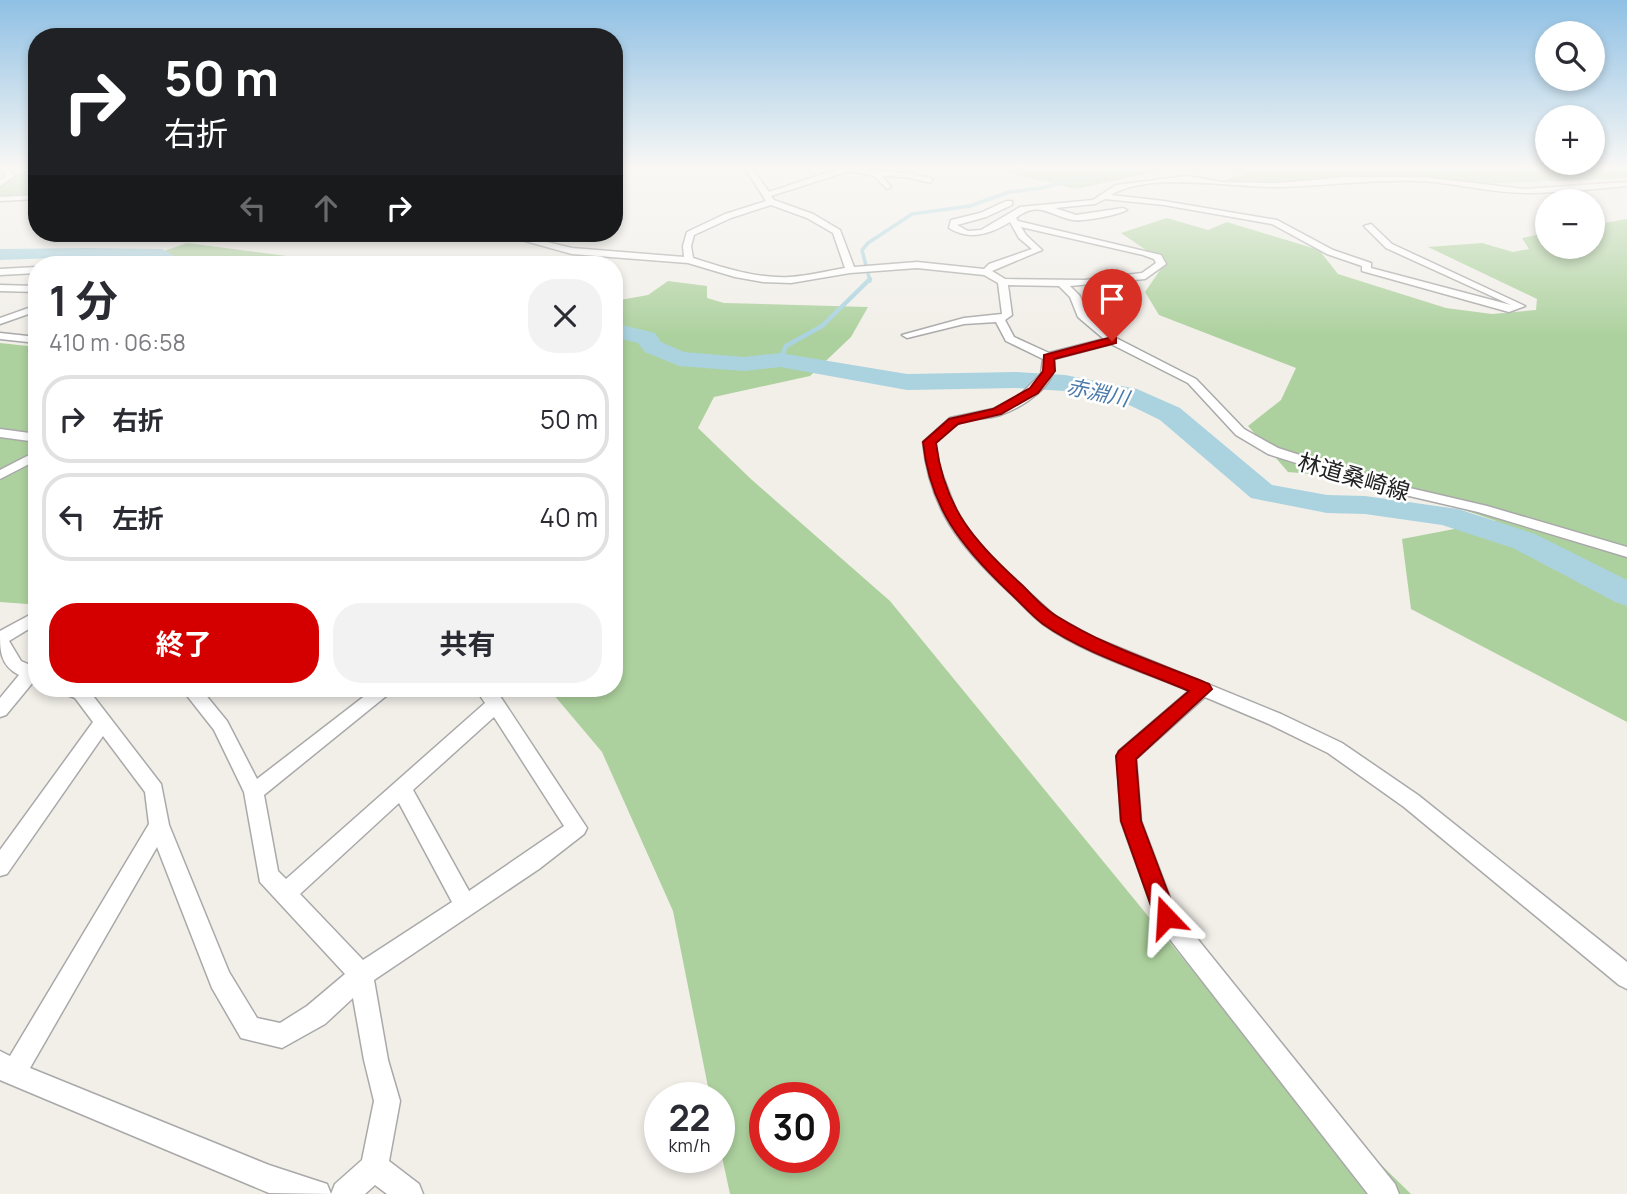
<!DOCTYPE html>
<html lang="ja">
<head>
<meta charset="utf-8">
<style>
	body { margin:0; font-family:Manrope,"Noto Sans JP",sans-serif; background:#f2f2f3; color:#2b2b33; height:100vh; display:flex; flex-direction:column; font-size:26px; white-space:nowrap }
	* { box-sizing:border-box; margin:0 }
	p { font-size:23px; color:#7c7c81 }
	.icon { flex:none; width:38px; height:38px; fill:none; stroke:currentColor; stroke-width:2; stroke-linecap:round; stroke-linejoin:round }
	.map { position:relative; flex:1; overflow:hidden }
	.side { position:absolute; left:28px; top:256px; width:595px; height:441px; display:flex; flex-direction:column; background:#fff; border-radius:28px; box-shadow:0 4px 10px #0003 }
	.side>* { flex:none }
	.top-card { position:absolute; left:28px; top:28px; width:595px; height:214px; border-radius:28px; box-shadow:0 4px 10px #0003; background:#202124; color:#fff; overflow:hidden }
	.tools { position:absolute; left:1535px; top:21px; display:grid; gap:14px }
	.tools a { display:grid; place-items:center; width:70px; height:70px; border-radius:50%; background:#fff; box-shadow:0 4px 10px #0003; font-size:35px }
	.speed { position:absolute; left:644px; top:1082px; display:flex; gap:14px; font-size:35px; font-weight:700; text-align:center }
	.speed>* { display:grid; place-content:center; width:91px; height:91px; border-radius:50%; background:#fff; box-shadow:0 4px 10px #0003; line-height:1 }
	.speed small { font-size:18px; font-weight:400 }
	.speed .limit { border:10px solid #d22; background:#fff; color:#111 }
	.pin { position:absolute; display:grid; place-items:center; width:60px; height:60px; color:#fff; margin:-72px -30px; border-radius:50% 50% 50% 0; rotate:-45deg; box-shadow:0 0 7px #0007 }
	.pin .icon { rotate:45deg }
	.me { position:absolute; width:77px; margin:-38px; rotate:340deg; stroke-linejoin:round; filter:drop-shadow(0 0 5px #0008) }
	.turn { display:flex; align-items:center; gap:24px; height:147px; padding:0 21px; font-size:32px }
	.turn .icon { width:91px; height:91px; stroke-width:2.5 }
	.turn b { display:block; font-size:49px; line-height:60px }
	.lanes { display:flex; align-items:center; height:66px; padding:0 21px; background:#0003; justify-content:center; gap:35px; direction:ltr }
	.lanes .off { opacity:.35 }
	.round { display:grid; place-items:center; flex:none; width:74px; height:74px; border-radius:28px; background:#f2f2f3 }
	.head { display:flex; align-items:center; justify-content:space-between; height:119px; padding:0 21px }
	h1 { font-size:42px; font-weight:700; line-height:52px }
	.cta { display:flex; gap:14px; margin-top:auto; padding:14px 21px }
	.cta a { flex:1; height:80px; border-radius:28px; background:#d40000; color:#fff; font-size:28px; font-weight:700; line-height:80px; text-align:center }
	.cta a+a { background:#f2f2f3; color:#2b2b33 }
	ul { padding:0; list-style:none }
	li { display:flex; align-items:center; gap:21px; height:88px; margin:0 14px 10px; padding:0 7px; border:4px solid #e1e1e2; border-radius:28px }
	li div { flex:1 }
	li b { display:block; font-size:26px }
	li em { font-style:normal }
	.map>svg:first-child { display:block }
	.forest { fill:#add19e; fill-rule:evenodd }
	.water { fill:#aad3df }
	.lines { fill:none; stroke-linecap:round; stroke-linejoin:round }
	.stream-far1 { stroke:#aad3df; stroke-width:3.5 }
	.stream { stroke:#aad3df; stroke-width:4.5 }
	.river { fill:#aad3df; fill-rule:evenodd }
	.street-casing { stroke:#a9a9a9; stroke-width:3 }
	.street { fill:#fff; fill-rule:evenodd }
	.route { fill:#d40000; stroke:#8a0000; stroke-width:2 }
	.labels { text-anchor:middle; dominant-baseline:central; stroke-width:5; stroke-linejoin:round; paint-order:stroke }
	.far-water-label { font-size:21px; font-style:italic; fill:#4a7aab; stroke:#fff }
	.street-label { font-size:23px; fill:#222; stroke:#fff }
</style>
</head>
<body>
<div class="map">
<svg width="1627" height="1194" viewBox="0 0 1627 1194">
	<rect width="100%" height="100%" fill="#f2efe9"/>
	<path class="forest" d="M 1017,168 L 1172,168 L 1075,189 L 1010,173 Z
		M 1220,168 L 1627,168 L 1627,178 L 1479,184 L 1407,177 L 1341,176 L 1313,182 L 1219,182 L 1245,174 Z
		M 37,169 L 37,193 L 0,196 L 0,179 Z
		M 1167,218 L 1208,230 L 1227,222 L 1319,250 L 1338,274 L 1446,308 L 1492,314 L 1536,310 L 1537,299 L 1428,247 L 1482,243 L 1513,252 L 1529,249 L 1522,238 L 1547,233 L 1547,247 L 1592,247 L 1593,225 L 1627,219 L 1627,722 L 1411,609 L 1402,539 L 1496,521 L 1378,480 L 1288,472 L 1248,426 L 1281,400 L 1296,368 L 1159,315 L 1145,292 L 1165,263 L 1121,233 Z
		M 187,243 L 348,264 L 189,264 L 164,251 Z
		M 668,281 L 707,286 L 707,298 L 724,303 L 868,307 L 851,337 L 810,376 L 714,397 L 698,428 L 752,480 L 890,601 L 1234,1021 L 1411,1194 L 730,1194 L 719,1143 L 719,1097 L 710,1097 L 673,911 L 602,752 L 548,688 L 614,688 L 614,301 L 648,295 ZM 765,1097 L 824,1097 L 824,1157 L 765,1157 Z
		M 0,343 L 37,347 L 37,601 L 27,604 L 0,602 Z"/>
	<path class="water" d="M 87,248 L 162,249 L 189,264 L 153,264 L 142,260 L 108,256 L 0,260 L 0,249 Z"/>
	<g class="lines">
		<path class="stream-far1" d="M 1270,168 L 1287,168
			M 1401,168 L 1441,172 L 1481,168
			M 870,281 L 862,250 L 868,243 L 912,214 L 970,206 L 1009,192 L 1042,188 L 1090,176 L 1155,168"/>
		<path class="stream" d="M 780,360 L 786,346 L 822,326 L 870,279"/>
		<path class="river" d="M 614,323 L 655,333 L 661,342 L 684,352 L 744,357 L 780,353 L 907,374 L 1016,372 L 1065,375 L 1137,389 L 1180,408 L 1272,485 L 1327,495 L 1365,496 L 1458,509 L 1535,534 L 1627,580 L 1627,606 L 1615,602 L 1513,548 L 1442,525 L 1365,514 L 1327,513 L 1251,498 L 1160,420 L 1121,401 L 1065,391 L 1016,388 L 907,390 L 780,367 L 744,371 L 679,366 L 645,352 L 638,343 L 614,337 Z"/>
		<g class="street-casing">
			<path id="street" d="M 1,168 L 8,168 L 14,176 L 0,186 L 0,180 L 6,176 Z
				M 745,168 L 752,168 L 769,192 L 841,168 L 907,173 L 933,179 L 930,183 L 907,177 L 882,176 L 891,187 L 887,189 L 874,176 L 849,171 L 771,196 L 774,200 L 813,214 L 840,230 L 854,267 L 917,262 L 984,269 L 989,264 L 1032,249 L 1019,238 L 1010,222 C 990,234 970,241 949,228 L 951,220 L 980,213 L 1006,201 L 1012,201 L 1012,205 L 986,217 L 957,225 L 968,231 L 981,230 L 1020,207 L 1093,200 L 1116,185 L 1187,176 L 1222,182 L 1279,183 L 1346,177 L 1422,177 L 1525,189 L 1627,182 L 1627,186 C 1594,189 1560,193 1526,193 C 1491,193 1456,183 1421,181 C 1373,179 1326,186 1278,187 C 1232,188 1150,171 1111,195 L 1164,201 L 1277,220 L 1333,250 L 1371,263 L 1371,268 L 1511,305 L 1386,248 L 1364,226 L 1371,224 L 1392,244 L 1525,306 L 1509,312 L 1362,271 L 1362,266 L 1327,254 L 1272,224 L 1164,205 L 1105,199 L 1095,204 L 1055,208 L 1076,215 L 1123,208 L 1127,210 C 1118,215 1083,222 1073,220 C 1050,216 1039,200 1016,218 L 1018,221 L 1161,255 L 1166,264 L 1145,279 L 1070,286 L 1080,296 L 1087,314 L 1116,338 L 1196,379 L 1244,429 L 1278,448 L 1384,482 L 1487,506 L 1627,547 L 1627,557 L 1478,512 L 1375,488 L 1268,454 L 1236,435 L 1188,383 L 1111,344 L 1054,359 C 1059,385 1021,408 1000,415 C 987,419 974,418 961,422 C 951,426 944,436 935,443 L 939,466 L 959,518 L 983,551 L 1055,616 L 1095,638 L 1281,714 L 1342,743 L 1418,795 L 1627,962 L 1627,989 L 1619,985 L 1404,807 L 1328,753 L 1269,724 L 1205,697 L 1136,759 L 1141,821 L 1175,911 L 1395,1184 L 1399,1194 L 1368,1194 L 1158,924 L 1121,821 L 1117,756 L 1119,751 L 1189,691 C 1143,671 1084,654 1043,624 C 1031,615 1020,602 1008,591 C 960,546 930,510 923,442 L 950,418 L 993,409 L 1020,395 L 1041,374 L 1043,359 L 1006,341 L 996,322 L 964,324 L 907,338 L 902,335 L 964,318 L 1002,314 L 998,283 L 984,275 L 917,268 L 850,273 L 791,283 L 763,282 L 735,277 L 688,263 L 572,254 L 496,233 L 509,233 L 572,248 L 684,257 L 683,246 L 687,232 L 725,214 L 766,201 ZM 771,205 L 807,218 L 833,233 L 845,268 C 827,271 808,276 790,277 C 757,279 725,268 693,258 L 691,246 L 694,235 L 731,218 ZM 1021,227 L 1143,255 L 1154,259 L 1156,263 L 1142,273 L 1085,280 L 1005,279 L 992,271 L 1042,250 L 1026,235 ZM 1008,285 L 1059,286 L 1070,297 L 1078,317 L 1104,339 L 1049,353 L 1014,337 L 1005,320 L 1012,315 Z
				M 37,195 L 37,199 L 0,201 L 0,197 Z
				M 67,233 L 83,233 L 54,241 L 50,238 Z
				M 37,267 L 37,273 L 0,275 L 0,269 Z
				M 0,285 L 37,286 L 37,292 L 0,291 Z
				M 37,305 L 37,311 L 0,324 L 0,318 Z
				M 0,333 L 37,337 L 37,343 L 0,339 Z
				M 0,429 L 37,434 L 37,442 L 0,437 Z
				M 37,451 L 37,460 L 0,479 L 0,470 Z
				M 37,611 L 37,624 L 9,641 L 21,661 L 37,668 L 37,682 L 34,681 L 6,715 L 0,717 L 0,698 L 19,675 C 0,665 0,651 0,631 Z
				M 59,688 L 87,688 L 161,784 L 169,825 L 229,972 L 257,1018 L 280,1023 L 307,1006 L 345,974 L 260,882 L 244,792 L 214,730 L 181,688 L 200,688 L 227,721 L 257,779 L 375,688 L 396,688 L 264,795 L 278,871 L 286,879 L 485,703 L 475,688 L 493,688 L 502,699 L 587,828 L 584,834 L 539,869 L 374,980 L 388,1060 L 400,1101 L 389,1161 L 419,1184 L 423,1194 L 387,1194 L 375,1185 L 365,1194 L 331,1194 L 335,1184 L 362,1160 L 374,1101 L 364,1060 L 353,998 L 325,1024 L 282,1048 L 241,1038 L 212,988 L 157,847 L 30,1068 L 269,1165 L 327,1184 L 331,1194 L 269,1193 L 0,1080 L 0,1051 L 10,1056 L 149,824 L 145,792 L 103,736 L 7,874 L 0,876 L 0,850 L 93,722 L 75,698 L 62,693 ZM 494,717 L 564,826 L 469,891 L 413,790 ZM 399,803 L 452,902 L 363,960 L 300,894 Z"/>
		</g>
		<use href="#street" class="street"/>
	</g>
	<linearGradient id="sky" x2="0" y2="1"><stop stop-color="#8fc0e4"/><stop offset="0.5" stop-color="#f9f8f5"/><stop offset="1" stop-color="#f9f8f5" stop-opacity="0"/></linearGradient>
	<rect width="1627" height="336" fill="url(#sky)"/>
	<path class="route" d="M 1112,337 L 1116,338 L 1116,343 L 1054,359 L 1055,371 L 1038,393 L 1001,414 L 958,424 L 936,443 C 944,508 975,543 1022,585 C 1033,596 1044,609 1058,617 C 1104,646 1158,663 1209,684 L 1212,689 L 1136,759 L 1141,821 L 1177,917 L 1174,924 L 1166,928 L 1158,924 L 1155,917 L 1121,821 L 1116,756 L 1119,751 L 1189,691 C 1143,671 1084,653 1043,624 C 1031,615 1020,602 1008,591 C 962,547 930,508 923,442 L 949,419 L 993,409 L 1030,388 L 1043,371 L 1044,355 Z"/>
	<g class="labels">
		<g class="far-water-label">
			<text transform="translate(1098 392) rotate(12)">赤淵川</text>
		</g>
		<g class="street-label">
			<text transform="translate(1354 476) rotate(16)">林道桑崎線</text>
		</g>
	</g>
</svg>
<div class="tools">
<a><svg class="icon" aria-label="search" viewBox="0 0 24 24"><circle cx="10" cy="10" r="6"/><path d="M15 15l6 6"/></svg></a>
<a>+</a>
<a>−</a>
</div>
<div class="speed"><div>22<small>km/h</small></div><div class="limit">30</div></div>
<div class="pin" style="left:1112px;top:341px;background:#d93025"><svg class="icon" aria-label="arrive" viewBox="0 0 24 24"><path d="M6 21V4h12l-3 4 3 4H6"/></svg></div>
<svg class="me" style="left:1166px;top:917px" viewBox="-20 -20 40 40"><path d="M0-17L14 15 0 8-14 15z" fill="#d40000" stroke="#fff" stroke-width="4"/></svg>
<div class="top-card">
<div class="turn"><svg class="icon" aria-label="right" viewBox="0 0 24 24"><path d="M7 20v-9h11M14 6l5 5-5 5"/></svg><div><b>50 m</b>右折</div></div>
<div class="lanes"><svg class="icon off" aria-label="left" viewBox="0 0 24 24"><path d="M17 20v-9H6M10 6l-5 5 5 5"/></svg><svg class="icon off" aria-label="ahead" viewBox="0 0 24 24"><path d="M12 20V5M6 11l6-6 6 6"/></svg><svg class="icon" aria-label="right" viewBox="0 0 24 24"><path d="M7 20v-9h11M14 6l5 5-5 5"/></svg></div>
</div>
<section class="side">
<div class="head"><div><h1>1 分</h1><p>410 m · 06:58</p></div><a class="round"><svg class="icon" aria-label="close" viewBox="0 0 24 24"><path d="M6 6l12 12M18 6L6 18"/></svg></a></div>
<ul>
<li><svg class="icon" aria-label="right" viewBox="0 0 24 24"><path d="M7 20v-9h11M14 6l5 5-5 5"/></svg><div><b>右折</b></div><em>50 m</em></li>
<li><svg class="icon" aria-label="left" viewBox="0 0 24 24"><path d="M17 20v-9H6M10 6l-5 5 5 5"/></svg><div><b>左折</b></div><em>40 m</em></li>
</ul>
<div class="cta"><a>終了</a><a>共有</a></div>
</section>
</div>
</body>
</html>
